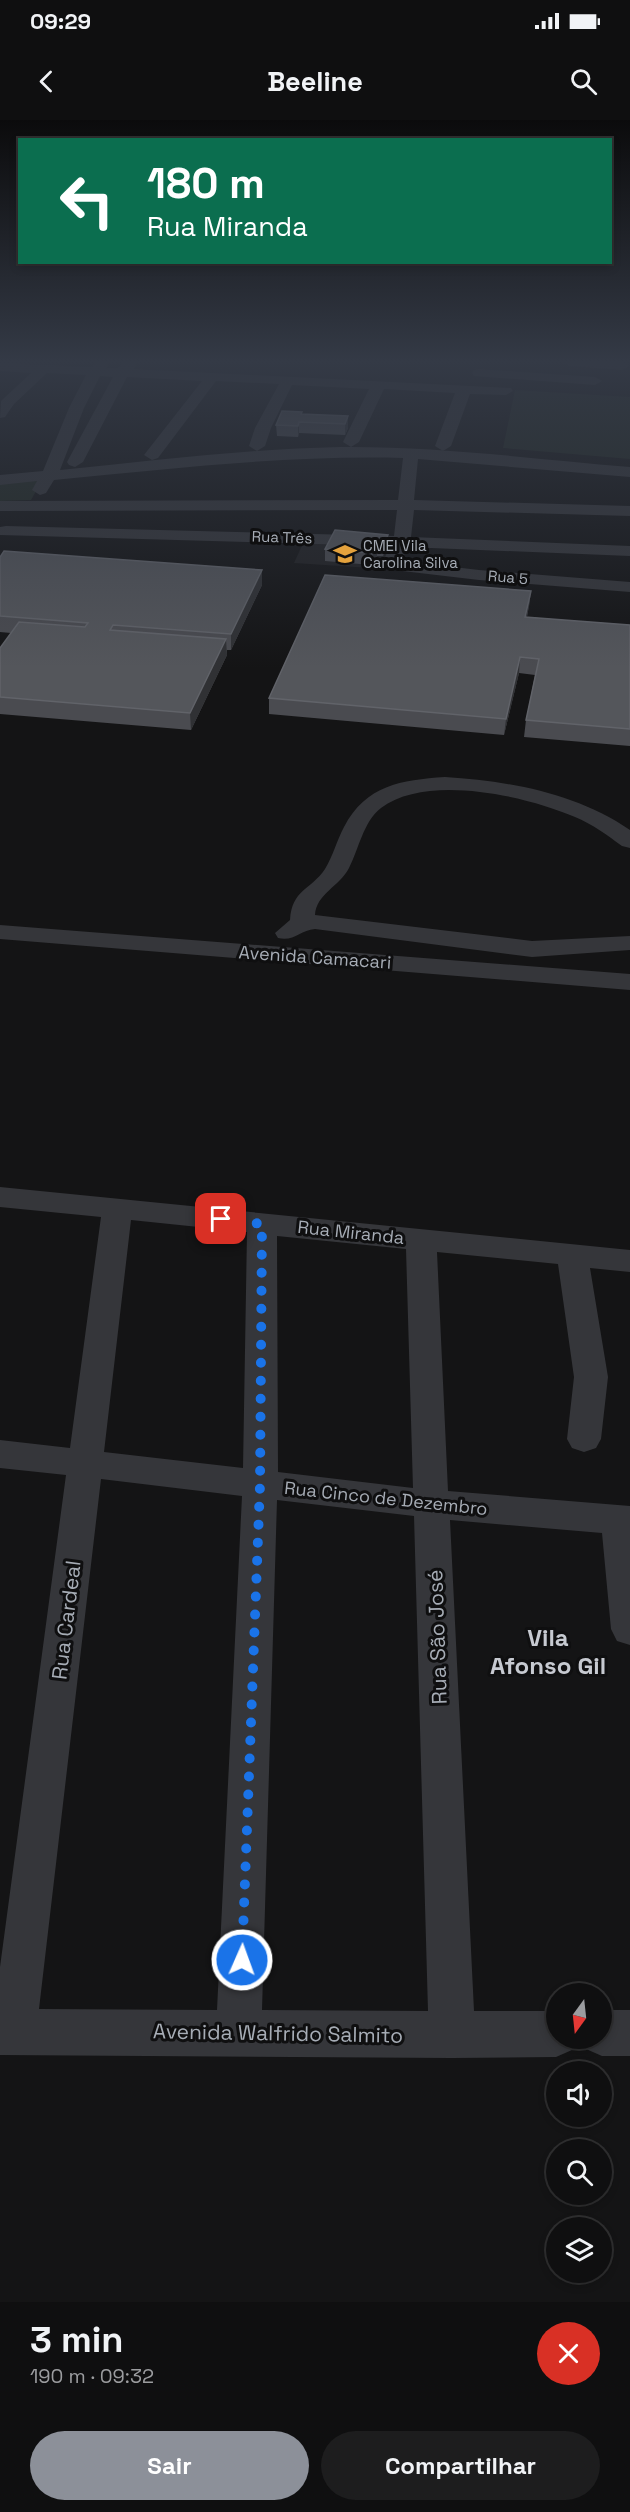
<!DOCTYPE html>
<html lang="pt">
<head>
<meta charset="utf-8">
<style>
	body { margin:0; font-family:"Space Grotesk",sans-serif; background:#1d1d1e; color:#f1f3f6; height:100vh; display:flex; flex-direction:column; font-size:22px; white-space:nowrap }
	* { box-sizing:border-box; margin:0 }
	p { font-size:20px; color:#9b9c9f }
	.icon { flex:none; width:33px; height:33px; fill:none; stroke:currentColor; stroke-width:2; stroke-linecap:round; stroke-linejoin:round }
	.map { position:relative; height:2182px; overflow:hidden }
	.details { display:flex; flex-direction:column; background:#0f0f10; flex:1 }
	.details>* { flex:none }
	.top-card { position:absolute; left:18px; top:18px; width:594px; height:126px; border-radius:0px; box-shadow:0 3px 9px #0003,0 0 0 2px #2f2f30; background:#0b6e4f; color:#fff; overflow:hidden }
	.needle { width:39px; rotate:195deg }
	.tools { position:absolute; left:546px; top:1863px; display:grid; gap:12px }
	.tools a { display:grid; place-items:center; width:66px; height:66px; border-radius:50%; background:#0f0f10; box-shadow:0 3px 9px #0003,0 0 0 2px #2f2f30; font-size:30px }
	.pin { position:absolute; display:grid; place-items:center; width:51px; height:51px; color:#fff; margin:-26px; border-radius:12px; box-shadow:0 3px 9px #0006 }
	.me { position:absolute; width:66px; margin:-33px; rotate:2deg; stroke-linejoin:round; filter:drop-shadow(0 0 4px #0008) }
	.turn { display:flex; align-items:center; gap:21px; height:126px; padding:0 30px; font-size:27px }
	.turn .icon { width:78px; height:78px; stroke-width:2.5 }
	.turn b { display:block; font-size:42px; line-height:51px }
	.round { display:grid; place-items:center; flex:none; width:63px; height:63px; border-radius:32px; background:#1d1d1e }
	.headline { display:flex; align-items:center; justify-content:space-between; height:102px; padding:0 30px }
	h1 { font-size:36px; font-weight:800; line-height:45px }
	.button { display:flex; gap:12px; margin-top:auto; padding:12px 30px }
	.button a { flex:1; height:69px; border-radius:36px; background:#8c9099; color:#fff; font-size:24px; font-weight:800; line-height:69px; text-align:center }
	.button a+a { background:#1d1d1e; color:#f1f3f6 }
	.status { display:flex; justify-content:space-between; align-items:center; height:42px; padding:0 30px; background:#0f0f10; direction:ltr }
	.status svg { height:16px; fill:currentColor }
	header { display:flex; justify-content:space-between; align-items:center; height:78px; padding:0 30px; background:#0f0f10; font-size:27px; font-weight:800 }
	.map>svg:first-child { display:block }
	.built { fill:#202022 }
	.green { fill:#202821 }
	.lines { fill:none; stroke-linecap:round; stroke-linejoin:round }
	.minor { fill:#35363a; fill-rule:evenodd }
	.wall { fill:#4a4b50 }
	.shaded-wall { fill:#303134 }
	.building { fill:#54565b; stroke:#616369; stroke-width:1.5 }
	.route { stroke:#1a73e8; stroke-width:10; stroke-dasharray:0 18 }
	.labels { text-anchor:middle; dominant-baseline:central; stroke-width:6; stroke-linejoin:round; paint-order:stroke }
	.far-street-label { font-size:15px; fill:#a6acb5; stroke:#0f0f10 }
	.far-poi-label { font-size:15px; fill:#a6acb5; stroke:#0f0f10; text-anchor:start }
	.street-label { font-size:18px; fill:#a6acb5; stroke:#0f0f10 }
	.near-street-label { font-size:21px; fill:#a6acb5; stroke:#0f0f10 }
	.near-neighbourhood-label { font-size:24px; font-weight:bold; fill:#c7cad1; stroke:#0f0f10 }
</style>
</head>
<body>
<div class="status"><b>09:29</b><svg viewBox="0 0 49 12"><path d="M0 12V9h3v3zM5 12V6h3v6zM10 12V3h3v9zM15 12V0h3v12zM26 1h20v11H26zM47 4h2v5h-2z"/></svg></div>
<header><svg class="icon" aria-label="back" viewBox="0 0 24 24"><path d="M15 5l-7 7 7 7"/></svg>Beeline<svg class="icon" aria-label="search" viewBox="0 0 24 24"><circle cx="10" cy="10" r="6"/><path d="M15 15l6 6"/></svg></header>
<div class="map">
<svg width="630" height="2182" viewBox="0 0 630 2182">
	<rect width="100%" height="100%" fill="#141415"/>
	<path class="built" d="M 305,419 L 394,424 L 386,449 L 294,443 Z"/>
	<path class="green" d="M 515,270 L 630,277 L 630,339 L 503,328 Z
		M 43,359 L 31,380 L 0,381 L 0,362 Z"/>
	<g class="lines">
		<path class="minor" d="M 96,242 L 110,242 L 106,248 L 118,248 L 123,242 L 138,242 L 133,249 L 511,268 L 513,271 L 506,275 L 470,274 L 451,326 L 443,331 L 435,326 L 455,273 L 384,269 L 359,322 L 351,327 L 343,322 L 369,269 L 292,265 L 271,308 L 265,326 L 257,331 L 249,326 L 255,308 L 279,264 L 216,261 L 158,338 L 152,340 L 144,335 L 202,261 L 127,257 L 83,342 L 75,347 L 69,345 L 67,342 L 113,257 L 100,256 L 84,288 L 60,350 C 153,341 246,329 340,327 C 437,326 534,339 630,347 L 630,357 L 418,339 L 414,380 L 630,386 L 630,396 L 414,390 L 411,417 L 630,426 L 630,436 L 407,427 L 402,441 L 479,450 L 630,462 L 630,472 L 479,460 L 394,450 L 388,449 C 382,440 386,435 390,426 L 0,415 L 0,407 L 6,406 L 394,416 L 397,390 L 0,391 L 0,381 L 398,380 L 403,338 C 286,335 170,349 54,360 L 46,373 L 40,375 L 32,370 L 37,361 L 0,365 L 0,355 L 43,351 L 69,288 L 86,255 L 47,253 L 14,284 L 5,297 L 0,298 L 1,281 L 31,253 L 0,251 L 0,243 L 92,247 Z
			M 563,242 L 624,242 L 629,246 L 622,250 L 570,246 Z
			M 479,249 L 595,257 L 602,261 L 595,265 L 474,256 L 472,253 L 474,250 Z
			M 445,657 C 509,661 576,673 630,710 L 630,728 L 622,726 C 607,715 592,704 575,697 C 526,676 427,653 381,688 C 363,702 359,729 349,748 C 340,766 316,774 315,795 L 532,821 L 630,816 L 630,830 L 532,837 L 315,809 C 300,810 294,822 278,818 L 275,813 L 290,800 C 292,769 311,770 325,749 C 333,736 337,720 344,707 C 366,665 401,660 445,657 Z
			M 0,805 L 630,854 L 630,870 L 0,819 Z
			M 0,1067 L 630,1130 L 630,1152 L 590,1148 L 608,1257 L 601,1319 L 596,1328 L 584,1332 L 572,1328 L 567,1319 L 574,1257 L 558,1144 L 437,1132 L 448,1371 L 630,1386 L 630,1525 L 617,1521 L 611,1509 L 602,1413 L 450,1400 L 474,1891 L 556,1891 L 556,1918 L 577,1918 L 572,1930 L 556,1937 L 452,1938 L 0,1935 L 0,1847 L 66,1355 L 0,1348 L 0,1320 L 70,1328 L 101,1097 L 0,1087 ZM 131,1100 L 247,1112 L 243,1348 L 104,1332 ZM 277,1116 L 406,1129 L 413,1368 L 278,1352 ZM 101,1359 L 242,1376 L 217,1890 L 39,1889 ZM 277,1380 L 414,1396 L 428,1891 L 262,1890 Z
			M 602,1890 L 630,1890 L 630,1936 L 602,1936 L 586,1929 L 581,1918 L 602,1918 Z"/>
	</g>
	<path class="wall" d="M 302,295 L 348,296 L 348,308 L 345,315 L 299,313 L 298,317 L 277,316 L 276,305 Z
		M 388,415 L 388,427 L 383,436 L 377,436 L 372,445 L 325,441 L 325,429 Z
		M 0,437 L 262,465 L 231,530 L 227,530 L 227,535 L 191,610 L 0,594 L 0,528 L 11,513 L 0,512 Z
		M 531,471 L 529,486 L 527,497 L 630,505 L 630,626 L 524,617 L 526,600 L 535,555 L 519,553 L 504,615 L 269,594 L 269,578 Z"/>
	<path class="shaded-wall" d="M 348,296 L 348,308 L 345,315 L 345,304 Z
		M 299,302 L 299,313 L 298,317 L 298,306 Z
		M 388,415 L 388,427 L 383,436 L 384,424 Z
		M 377,423 L 377,436 L 372,445 L 373,433 Z
		M 262,450 L 262,465 L 231,530 L 231,514 Z
		M 531,471 L 529,486 L 523,512 L 525,497 Z
		M 226,519 L 227,535 L 191,610 L 190,593 Z
		M 520,537 L 519,553 L 504,615 L 506,599 Z"/>
	<path class="building" d="M 282,291 L 302,292 L 301,294 L 348,296 L 345,304 L 299,302 L 298,306 L 276,305 Z
		M 335,410 L 388,415 L 384,424 L 377,423 L 373,433 L 325,429 Z
		M 4,431 L 262,450 L 231,514 L 113,505 L 110,510 L 226,519 L 190,593 L 0,577 L 0,528 L 19,502 L 85,507 L 88,503 L 0,496 L 0,437 Z
		M 325,455 L 531,471 L 525,497 L 630,505 L 630,609 L 526,600 L 539,539 L 520,537 L 506,599 L 269,578 Z"/>
	<linearGradient id="sky" x2="0" y2="1"><stop stop-color="#0b0b0c"/><stop offset="0.44" stop-color="#343a46"/><stop offset="1" stop-color="#343a46" stop-opacity="0"/></linearGradient>
	<rect width="630" height="548" fill="url(#sky)"/>
	<g class="lines">
		<path class="route" d="M 221,1099 L 262,1104 L 260,1365 L 242,1840"/>
	</g>
	<defs>
		<g id="school-bare" transform="scale(1.8)"><path d="M0-5L7-2L0 1L-7-2ZM-4 1L0 2.5L4 1V4Q0 6-4 4Z" fill="#e4a23d" stroke="#0f0f10" stroke-width="2.5" paint-order="stroke"/></g>
	</defs>
	<g fill-rule="evenodd">
		<use href="#school-bare" x="345" y="434"/>
	</g>
	<g class="labels">
		<g class="far-street-label">
			<text transform="translate(282 417) rotate(2)">Rua Três</text>
			<text transform="translate(508 457) rotate(5)">Rua 5</text>
		</g>
		<g class="far-poi-label">
			<text x="363" y="425">CMEI Vila<tspan x="363" dy="17">Carolina Silva</tspan></text>
		</g>
		<g class="street-label">
			<text transform="translate(315 837) rotate(4)">Avenida Camacari</text>
			<text transform="translate(351 1112) rotate(6)">Rua Miranda</text>
			<text transform="translate(386 1378) rotate(6)">Rua Cinco de Dezembro</text>
		</g>
		<g class="near-street-label">
			<text transform="translate(66 1500) rotate(-83)">Rua Cardeal</text>
			<text transform="translate(437 1517) rotate(-92)">Rua São José</text>
			<text transform="translate(278 1913) rotate(1)">Avenida Walfrido Salmito</text>
		</g>
		<g class="near-neighbourhood-label">
			<text x="548" y="1517">Vila<tspan x="548" dy="28">Afonso Gil</tspan></text>
		</g>
	</g>
</svg>
<div class="tools">
<a><svg class="needle" viewBox="-14 -14 28 28"><path d="M0-13l5 13h-10z" fill="#e53935"/><path d="M0 13l5-13h-10z" fill="#9b9c9f"/></svg></a>
<a><svg class="icon" aria-label="sound" viewBox="0 0 24 24"><path d="M4 9h4l5-4v14l-5-4H4zM17 9q2 3 0 6"/></svg></a>
<a><svg class="icon" aria-label="search" viewBox="0 0 24 24"><circle cx="10" cy="10" r="6"/><path d="M15 15l6 6"/></svg></a>
<a><svg class="icon" aria-label="layers" viewBox="0 0 24 24"><path d="M12 4l9 5-9 5-9-5zM3 14l9 5 9-5"/></svg></a>
</div>
<div class="pin" style="left:221px;top:1099px;background:#d93025"><svg class="icon" aria-label="arrive" viewBox="0 0 24 24"><path d="M6 21V4h12l-3 4 3 4H6"/></svg></div>
<svg class="me" style="left:242px;top:1840px" viewBox="-20 -20 40 40"><circle r="17" fill="#1a73e8" stroke="#fff" stroke-width="3"/><path d="M0-11L8 9 0 5-8 9z" fill="#fff"/></svg>
<div class="top-card">
<div class="turn"><svg class="icon" aria-label="left" viewBox="0 0 24 24"><path d="M17 20v-9H6M10 6l-5 5 5 5"/></svg><div><b>180 m</b>Rua Miranda</div></div>
</div>
</div>
<section class="details">
<div class="headline"><div><h1>3 min</h1><p>190 m · 09:32</p></div><a class="round" style="background:#d93025;color:#fff"><svg class="icon" aria-label="close" viewBox="0 0 24 24"><path d="M6 6l12 12M18 6L6 18"/></svg></a></div>
<div class="button"><a>Sair</a><a>Compartilhar</a></div>
</section>
</body>
</html>
